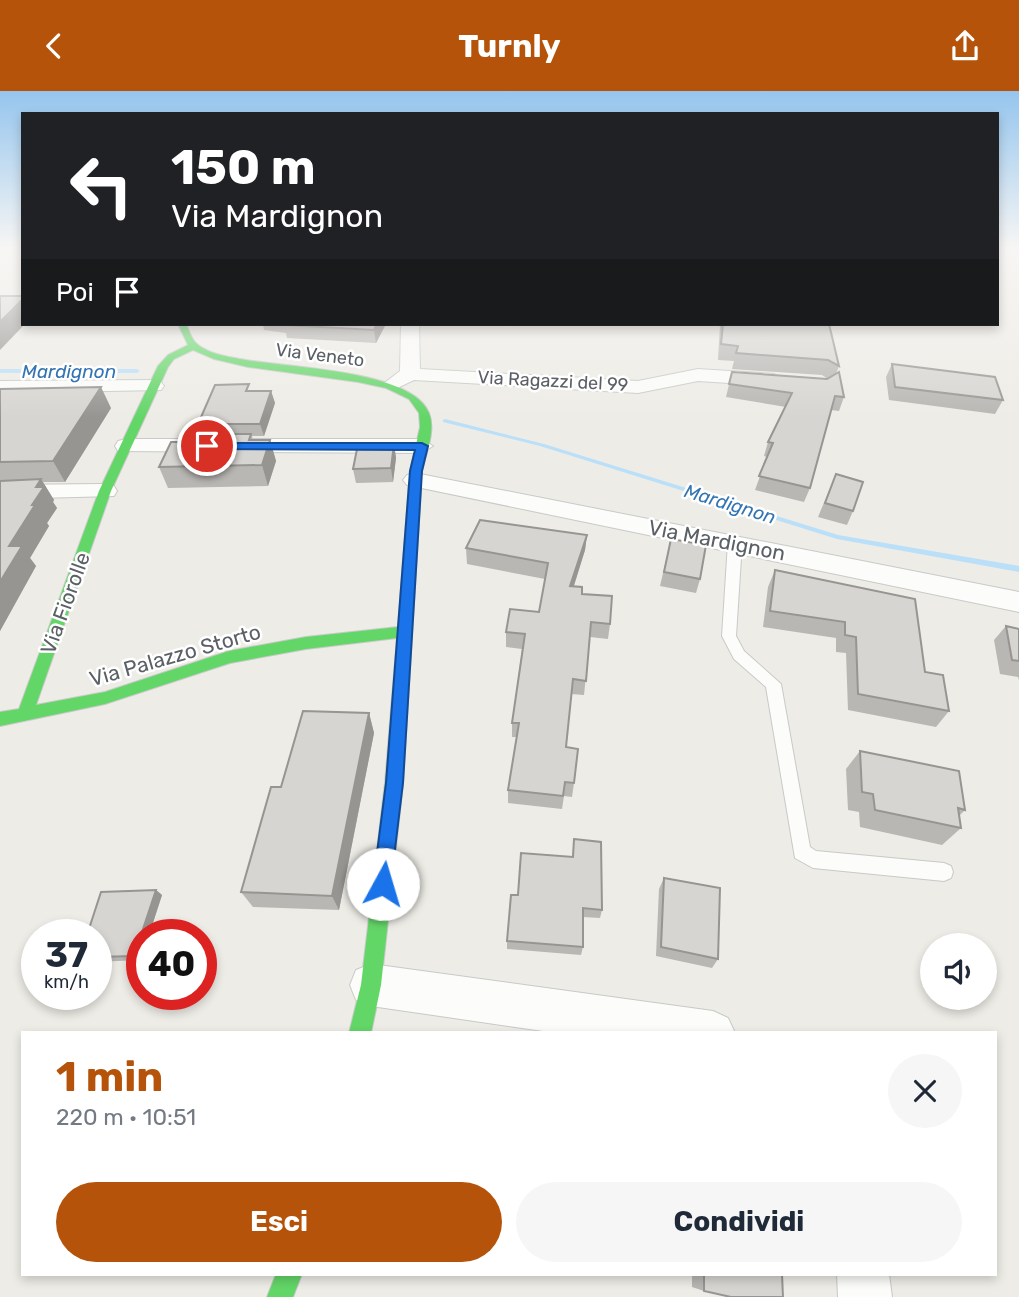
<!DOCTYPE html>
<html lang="it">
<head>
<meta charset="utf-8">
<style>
	body { margin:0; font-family:Rubik,sans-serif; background:#f6f6f7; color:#1f2937; height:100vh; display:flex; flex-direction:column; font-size:26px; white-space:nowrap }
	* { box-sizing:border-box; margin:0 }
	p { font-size:23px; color:#747a83 }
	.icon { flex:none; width:38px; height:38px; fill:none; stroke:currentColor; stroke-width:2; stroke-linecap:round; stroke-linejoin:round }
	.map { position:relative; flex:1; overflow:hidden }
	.side { position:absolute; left:21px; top:940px; width:976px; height:245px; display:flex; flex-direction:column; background:#fff; border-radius:0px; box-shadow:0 4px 10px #0003 }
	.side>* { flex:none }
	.banner { position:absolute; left:21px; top:21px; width:978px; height:214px; border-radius:0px; box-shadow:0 4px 10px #0003; background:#202124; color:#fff; overflow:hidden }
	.tools { position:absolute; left:920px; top:842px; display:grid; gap:14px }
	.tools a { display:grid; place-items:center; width:77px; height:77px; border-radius:50%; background:#fff; box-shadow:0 4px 10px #0003; font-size:35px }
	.speed { position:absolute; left:21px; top:828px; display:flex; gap:14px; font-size:35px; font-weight:700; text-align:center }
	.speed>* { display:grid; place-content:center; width:91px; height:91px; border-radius:50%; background:#fff; box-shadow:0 4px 10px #0003; line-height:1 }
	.speed small { font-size:18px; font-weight:400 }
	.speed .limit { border:10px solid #d22; background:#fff; color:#111 }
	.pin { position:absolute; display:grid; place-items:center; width:60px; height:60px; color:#fff; margin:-30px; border:4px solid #fff; border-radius:50%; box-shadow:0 2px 7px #0007 }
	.me { position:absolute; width:77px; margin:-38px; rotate:6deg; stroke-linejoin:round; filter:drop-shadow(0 0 5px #0008) }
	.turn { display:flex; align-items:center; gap:24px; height:147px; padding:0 35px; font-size:32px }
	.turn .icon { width:91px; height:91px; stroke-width:2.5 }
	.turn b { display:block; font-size:49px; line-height:60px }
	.then { display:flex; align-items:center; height:66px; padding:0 35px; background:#0003; gap:14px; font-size:26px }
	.round { display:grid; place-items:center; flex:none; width:74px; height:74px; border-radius:37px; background:#f6f6f7 }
	.head { display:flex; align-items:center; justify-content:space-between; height:119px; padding:0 35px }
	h1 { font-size:42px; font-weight:700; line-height:52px; color:#b45309 }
	.primary-button { display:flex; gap:14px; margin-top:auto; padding:14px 35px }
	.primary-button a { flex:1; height:80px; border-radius:42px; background:#b45309; color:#fff; font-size:28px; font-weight:700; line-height:80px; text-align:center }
	.primary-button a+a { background:#f6f6f7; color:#1f2937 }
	header { display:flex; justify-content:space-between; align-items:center; height:91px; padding:0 35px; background:#b45309; color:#fff; font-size:32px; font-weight:700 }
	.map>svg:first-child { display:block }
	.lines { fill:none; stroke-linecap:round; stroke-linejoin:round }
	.stream { fill:#badff8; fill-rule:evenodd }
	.lane-casing { stroke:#c8c9c8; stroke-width:2 }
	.street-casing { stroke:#c8c9c8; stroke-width:2 }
	.fast-casing { stroke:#c8cac8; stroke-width:2 }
	.lane { fill:#fcfcfb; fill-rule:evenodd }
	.street { fill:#fcfcfb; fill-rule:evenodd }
	.fast { fill:#63d668; fill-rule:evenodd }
	.wall { fill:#b8b7b4 }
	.shaded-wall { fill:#969592 }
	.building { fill:#d6d5d1; stroke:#969592; stroke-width:2 }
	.route { fill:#1a73e8; stroke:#114b97; stroke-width:2 }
	.labels { text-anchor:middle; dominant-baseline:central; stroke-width:5; stroke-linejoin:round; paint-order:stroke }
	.far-street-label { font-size:18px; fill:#5b6066; stroke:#fff }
	.far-water-label { font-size:19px; font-style:italic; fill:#3374b3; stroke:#fff }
	.street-label { font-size:21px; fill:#5b6066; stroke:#fff }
</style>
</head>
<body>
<header><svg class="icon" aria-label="back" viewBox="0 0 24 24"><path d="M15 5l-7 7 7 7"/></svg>Turnly<svg class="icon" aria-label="share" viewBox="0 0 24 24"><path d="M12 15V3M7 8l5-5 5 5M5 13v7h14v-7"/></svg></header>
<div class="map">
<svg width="1019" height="1206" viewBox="0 0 1019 1206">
	<rect width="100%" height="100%" fill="#edece6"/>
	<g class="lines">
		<path class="stream" d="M 0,278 L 137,278 L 140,280 L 137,282 L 0,282 Z
			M 445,328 L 544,353 L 838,444 L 1019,475 L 1019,481 L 837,448 L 540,355 L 443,331 L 443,329 Z"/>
		<g class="lane-casing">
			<path id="lane" d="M 735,448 L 742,452 L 736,545 L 744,560 L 781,593 L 810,756 L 816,760 L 944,772 L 951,775 L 953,781 L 951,787 L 944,790 L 813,777 L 795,767 L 766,596 L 734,568 L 722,545 L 728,452 Z"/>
		</g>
		<g class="street-casing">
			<path id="street" d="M 401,233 L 419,233 L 420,278 L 638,290 L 698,278 L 774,283 L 784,289 L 774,295 L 698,290 L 638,302 L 414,289 L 393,299 L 383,293 L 400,280 Z
				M 154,289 L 161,291 L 164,295 L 161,299 L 0,302 L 0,290 Z
				M 126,348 L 422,348 L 433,355 L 422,362 L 118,360 L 115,355 L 118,350 Z
				M 415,382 L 1019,501 L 1019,521 L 407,394 L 403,389 L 407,384 Z
				M 105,393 L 114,395 L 117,400 L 114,405 L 0,408 L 0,394 Z
				M 371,873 L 713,920 L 728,927 L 735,942 L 557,942 L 371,915 L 356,909 L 350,894 L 356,879 Z
				M 837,1183 L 889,1183 L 892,1206 L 838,1206 Z"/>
		</g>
		<g class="fast-casing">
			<path id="fast" d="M 178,233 L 186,233 C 189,239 191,247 196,252 C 205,261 223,265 235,267 C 280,277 411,277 429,322 C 436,339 426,363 422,380 L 403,692 L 381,894 L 371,942 L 349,942 L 361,894 L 385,692 L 397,547 L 306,558 L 230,572 L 105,613 L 0,635 L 0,621 L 19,618 L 99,400 L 158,275 L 168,264 L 188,254 ZM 193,259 L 214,268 L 248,276 L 358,291 L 386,297 L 409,308 L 419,322 L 420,336 L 410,380 L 398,536 L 306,546 L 229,560 L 105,601 L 36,614 L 111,400 L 168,276 L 174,268 Z
				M 276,1183 L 302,1183 L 293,1206 L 267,1206 Z"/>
		</g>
		<use href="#lane" class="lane"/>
		<use href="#street" class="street"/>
		<use href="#fast" class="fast"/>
	</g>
	<path class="wall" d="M 263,233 L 386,233 L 376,252 L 287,247 L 286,242 L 264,239 Z
		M 720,233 L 829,233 L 839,275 L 836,283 L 844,306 L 839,320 L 831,319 L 810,397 L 804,411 L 755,399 L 767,366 L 764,365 L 768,351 L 786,316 L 726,306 L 732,281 L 828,288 L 822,284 L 732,278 L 734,270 L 718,269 Z
		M 892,273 L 1003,309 L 995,323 L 889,309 L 886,286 Z
		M 0,298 L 111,317 L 65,391 L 43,391 L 54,409 L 53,411 L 57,417 L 47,432 L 49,435 L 30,467 L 36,475 L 0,540 Z
		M 251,300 L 271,300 L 275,312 L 264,345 L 252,345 L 253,349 L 270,349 L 276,370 L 268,395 L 168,397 L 159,376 L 183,351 L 201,343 L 198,333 Z
		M 394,353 L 396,367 L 393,391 L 356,392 L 353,378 Z
		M 836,383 L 853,420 L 847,434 L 818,426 Z
		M 587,444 L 585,459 L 574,495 L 610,533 L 608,548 L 590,546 L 584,604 L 571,603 L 566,656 L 574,692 L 572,706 L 564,705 L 562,718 L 508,712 L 508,699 L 517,646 L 512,646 L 512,632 L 522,558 L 506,556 L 506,541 L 539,521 L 545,488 L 467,473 L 466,457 Z
		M 671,448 L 700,488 L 696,502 L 660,495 Z
		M 775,479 L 925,581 L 949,620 L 936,636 L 848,619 L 846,562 L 836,561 L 836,547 L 763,536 L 768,496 Z
		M 1006,535 L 1019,538 L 1019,589 L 1018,586 L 1000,583 L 994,549 Z
		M 369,622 L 374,642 L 339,819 L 253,816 L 241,801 L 281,696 Z
		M 860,660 L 965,719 L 959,725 L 961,737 L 942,754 L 860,736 L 859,721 L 848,719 L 846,678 Z
		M 574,748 L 602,819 L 600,827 L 583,826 L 583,856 L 581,864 L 507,858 L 507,850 L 518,804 L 572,766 Z
		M 664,787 L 718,868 L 712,877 L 656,865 L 659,798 Z
		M 156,799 L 162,804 L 149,844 L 142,844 L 142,865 L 140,869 L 96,871 L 96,844 Z
		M 692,1183 L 782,1183 L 704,1200 L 692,1196 Z"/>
	<path class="shaded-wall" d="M 23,208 L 23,233 L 25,233 L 0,259 L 0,231 Z
		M 377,233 L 386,233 L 376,252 L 374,239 Z
		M 101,296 L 111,317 L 65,391 L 53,370 Z
		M 271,300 L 275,312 L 264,345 L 260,333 Z
		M 270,349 L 276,370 L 268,395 L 262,374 Z
		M 394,353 L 396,367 L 393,391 L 391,377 Z
		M 41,388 L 54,409 L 53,411 L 57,417 L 47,432 L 49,435 L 30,467 L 36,475 L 0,540 L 0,491 L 9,455 L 32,414 L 36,396 Z
		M 587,444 L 585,459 L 569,510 L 570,495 Z
		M 369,622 L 374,642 L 339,819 L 332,805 Z
		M 156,799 L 162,804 L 149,844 L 142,844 L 142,865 L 140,869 L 134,865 Z"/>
	<path class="building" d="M 0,205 L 23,205 L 23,208 L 0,231 Z
		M 285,233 L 377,233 L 374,239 L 284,234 Z
		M 723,233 L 829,233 L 839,275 L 828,269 L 736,262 L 738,255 L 721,253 Z
		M 892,273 L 995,286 L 1003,309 L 895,296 Z
		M 732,281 L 827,288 L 839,281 L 844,306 L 835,305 L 810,397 L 759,385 L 773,352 L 768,351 L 792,302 L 729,293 Z
		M 249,293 L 246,300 L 271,300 L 260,333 L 198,333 L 215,294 Z
		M 101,296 L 53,370 L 0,371 L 0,298 Z
		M 187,343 L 251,343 L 249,349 L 270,349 L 262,374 L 159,376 L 171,351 L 183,351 Z
		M 358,353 L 394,353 L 391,377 L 353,378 Z
		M 836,383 L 863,391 L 853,420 L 825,412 Z
		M 41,388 L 36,396 L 44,396 L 32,414 L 35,414 L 9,455 L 22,455 L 0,491 L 0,390 Z
		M 480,429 L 587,444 L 570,495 L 582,496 L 582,503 L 612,505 L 610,533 L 591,531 L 586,590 L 573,588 L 566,656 L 578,658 L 574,692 L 565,691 L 563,705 L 508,699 L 519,632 L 512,632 L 525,543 L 506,541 L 510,518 L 539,521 L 548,472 L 466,457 Z
		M 671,448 L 706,454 L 700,488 L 664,481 Z
		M 775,479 L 915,508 L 925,581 L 943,584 L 949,620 L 858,603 L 856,546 L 845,544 L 845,531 L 770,520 Z
		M 1006,535 L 1019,538 L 1019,570 L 1012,569 Z
		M 303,620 L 369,622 L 332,805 L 241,801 L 271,696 L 281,696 Z
		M 860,660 L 959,680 L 965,719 L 958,717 L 961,737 L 875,719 L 873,703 L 862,701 Z
		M 574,748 L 601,751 L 602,819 L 583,817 L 583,856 L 507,850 L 511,804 L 518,804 L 521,762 L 573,766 Z
		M 664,787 L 720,797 L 718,868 L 661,856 Z
		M 156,799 L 134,865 L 96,866 L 96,844 L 87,844 L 101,801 Z
		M 704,1183 L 782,1183 L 783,1206 L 731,1206 L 704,1200 Z"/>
	<linearGradient id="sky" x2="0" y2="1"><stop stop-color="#95c5ee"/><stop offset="0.48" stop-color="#f7f6f4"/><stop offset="1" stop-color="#f7f6f4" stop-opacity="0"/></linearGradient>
	<rect width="1019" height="327" fill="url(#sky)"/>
	<path class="route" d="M 207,352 L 422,352 L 428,355 L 422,380 L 403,692 L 390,799 L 383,802 L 376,799 L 373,793 L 386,692 L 410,380 L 415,359 L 203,358 L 201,355 Z"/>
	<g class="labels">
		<g class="far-street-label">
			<text transform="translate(320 264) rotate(7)">Via Veneto</text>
			<text transform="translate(553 290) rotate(3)">Via Ragazzi del 99</text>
		</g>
		<g class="far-water-label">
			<text x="69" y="280">Mardignon</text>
			<text transform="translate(730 413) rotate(17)">Mardignon</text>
		</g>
		<g class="street-label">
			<text transform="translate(717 449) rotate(11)">Via Mardignon</text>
			<text transform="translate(65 512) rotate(-70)">Via Fiorolle</text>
			<text transform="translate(175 564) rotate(-16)">Via Palazzo Storto</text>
		</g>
	</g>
</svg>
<div class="tools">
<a><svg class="icon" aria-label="sound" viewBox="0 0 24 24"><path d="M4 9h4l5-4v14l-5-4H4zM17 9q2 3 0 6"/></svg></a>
</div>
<div class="speed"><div>37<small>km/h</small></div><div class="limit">40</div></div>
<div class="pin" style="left:207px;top:355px;background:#d93025"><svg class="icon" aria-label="arrive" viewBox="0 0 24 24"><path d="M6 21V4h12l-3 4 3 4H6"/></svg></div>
<svg class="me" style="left:383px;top:793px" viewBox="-20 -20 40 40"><circle r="19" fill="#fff"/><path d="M0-13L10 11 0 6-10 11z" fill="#1a73e8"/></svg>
<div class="banner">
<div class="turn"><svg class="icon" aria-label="left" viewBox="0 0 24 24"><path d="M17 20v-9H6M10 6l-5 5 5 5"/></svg><div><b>150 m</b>Via Mardignon</div></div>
<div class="then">Poi<svg class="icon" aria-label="arrive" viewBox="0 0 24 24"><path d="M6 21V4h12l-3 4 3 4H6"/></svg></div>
</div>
<section class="side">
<div class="head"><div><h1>1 min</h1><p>220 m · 10:51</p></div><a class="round"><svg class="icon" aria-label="close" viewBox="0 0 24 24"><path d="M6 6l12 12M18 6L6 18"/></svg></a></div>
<div class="primary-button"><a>Esci</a><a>Condividi</a></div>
</section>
</div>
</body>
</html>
